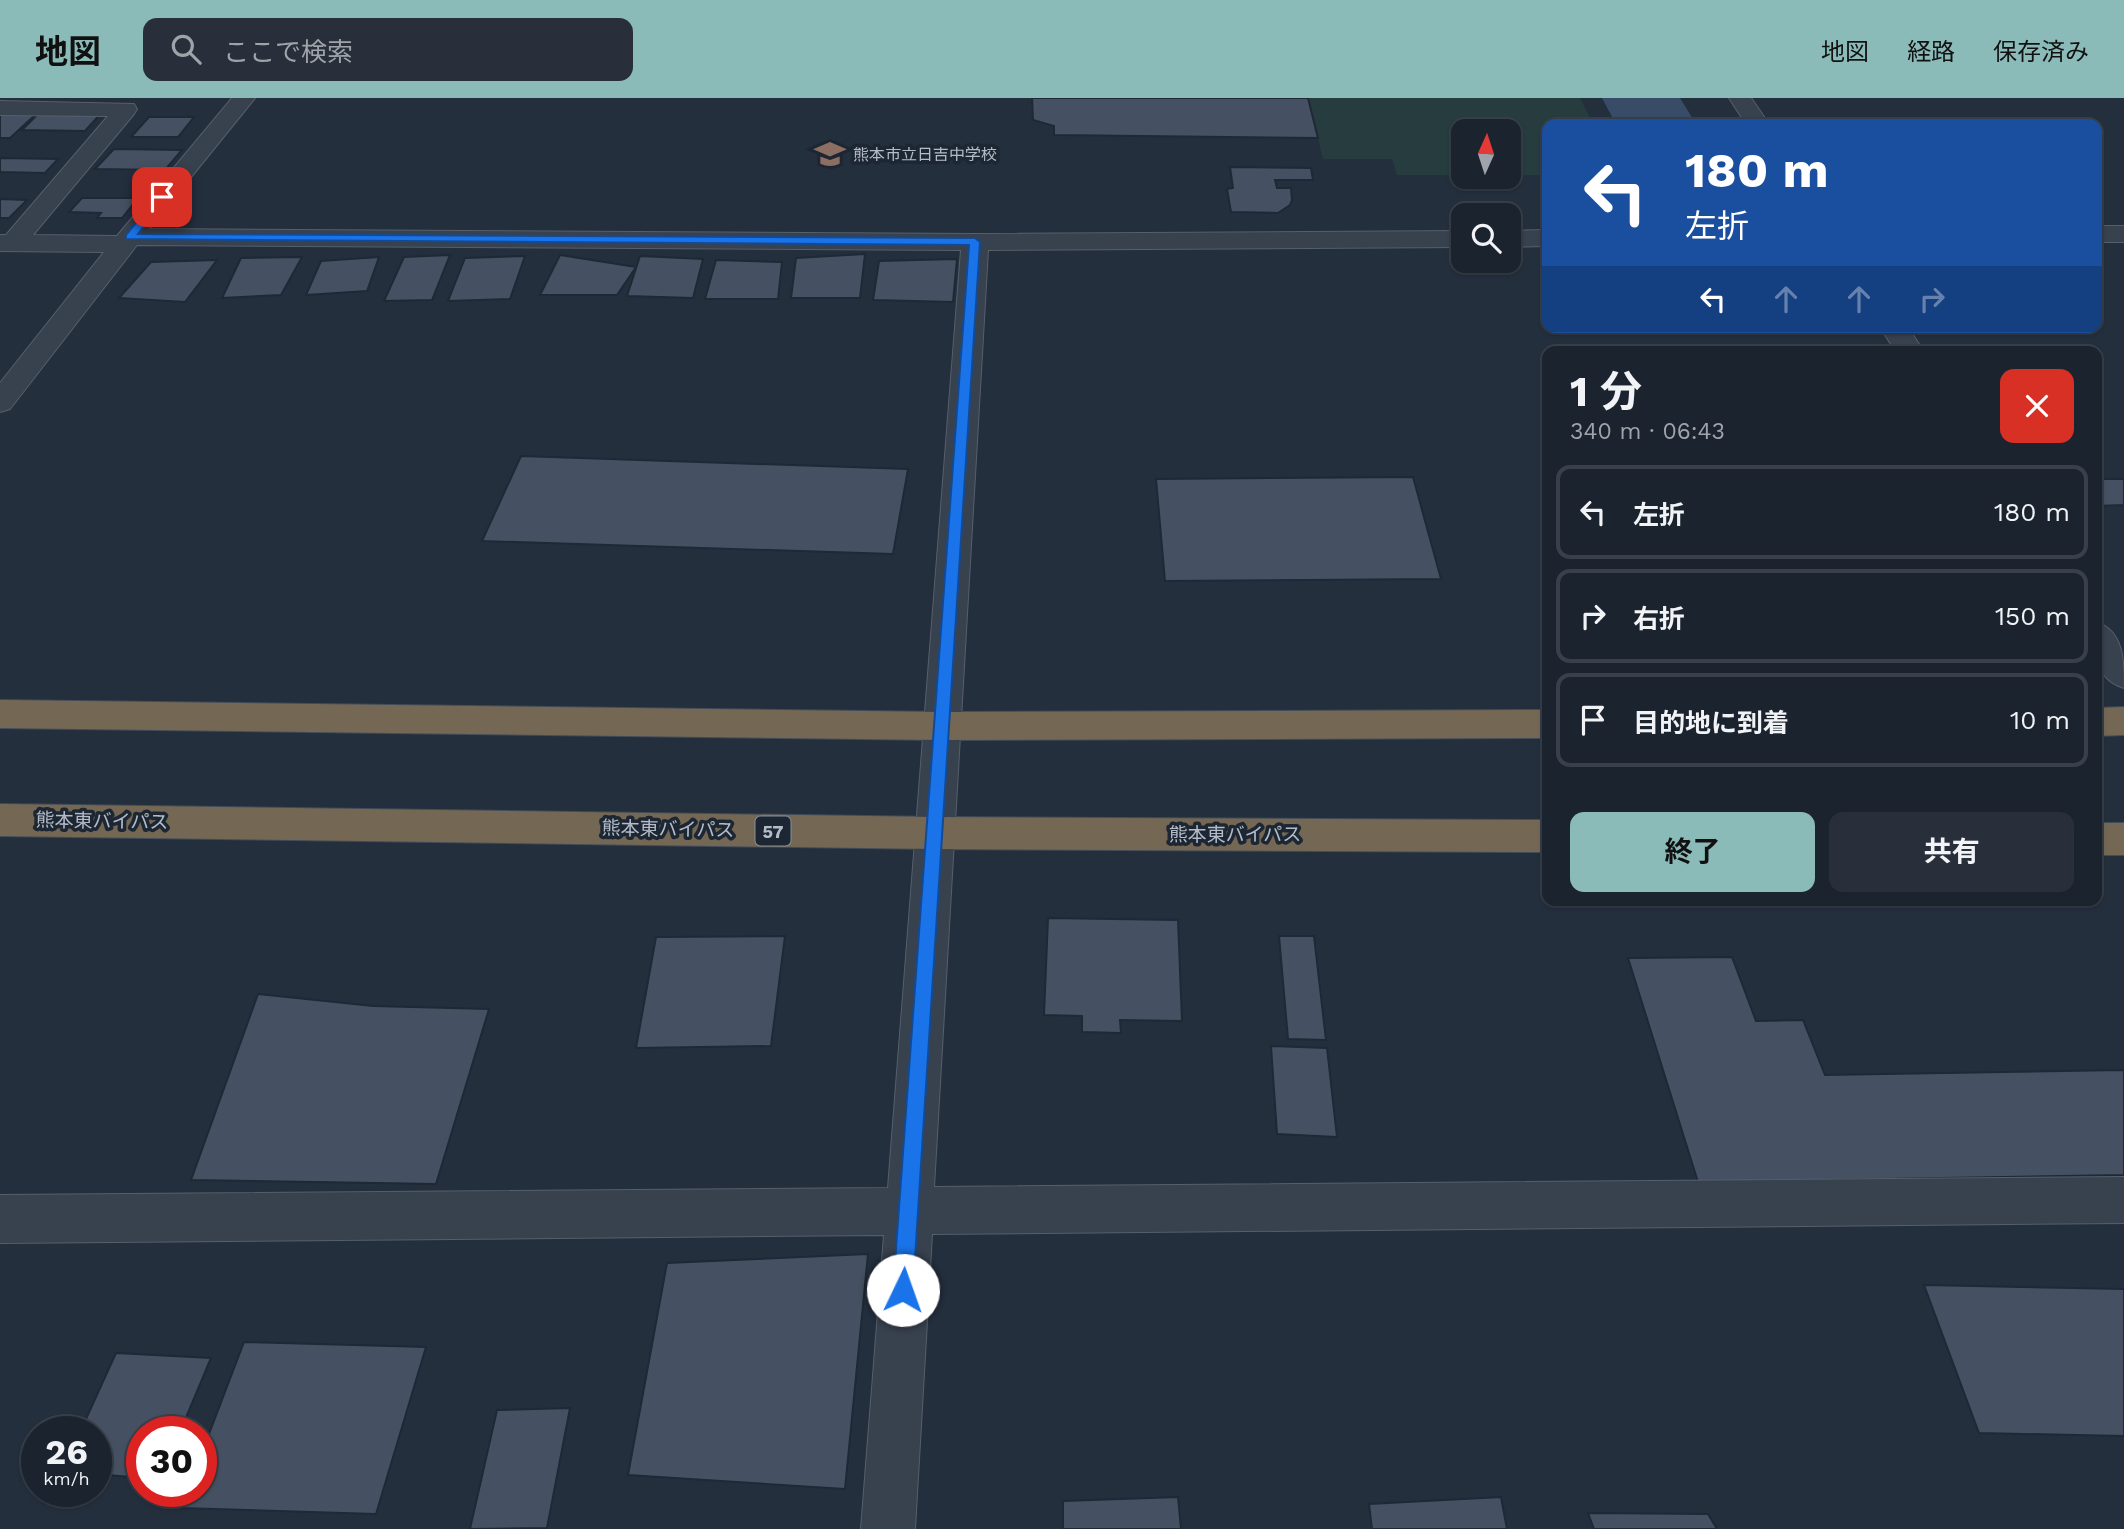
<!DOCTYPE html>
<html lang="ja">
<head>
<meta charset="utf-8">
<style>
	body { margin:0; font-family:"Work Sans","Noto Sans JP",sans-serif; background:#282f3a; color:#f1f3f6; height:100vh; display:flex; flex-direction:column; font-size:26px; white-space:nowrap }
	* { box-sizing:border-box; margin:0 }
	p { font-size:23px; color:#a0a4aa }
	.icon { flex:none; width:38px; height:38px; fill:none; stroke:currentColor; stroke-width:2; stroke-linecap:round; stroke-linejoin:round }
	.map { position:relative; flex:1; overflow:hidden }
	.side { position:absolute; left:1542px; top:248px; width:560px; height:560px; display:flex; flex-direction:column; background:#1b232e; border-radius:14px; box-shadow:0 2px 5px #0004,0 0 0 2px #39404a }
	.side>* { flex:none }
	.top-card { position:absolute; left:1542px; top:21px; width:560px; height:214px; border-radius:14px; box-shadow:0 2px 5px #0004,0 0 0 2px #39404a; background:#1a4fa0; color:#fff; overflow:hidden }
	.needle { width:46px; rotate:3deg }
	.tools { position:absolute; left:1451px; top:21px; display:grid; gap:14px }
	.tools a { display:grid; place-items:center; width:70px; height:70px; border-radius:14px; background:#1b232e; box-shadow:0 2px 5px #0004,0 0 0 2px #39404a; font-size:35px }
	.speed { position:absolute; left:21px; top:1318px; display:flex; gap:14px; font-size:35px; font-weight:700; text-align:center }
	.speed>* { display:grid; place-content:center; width:91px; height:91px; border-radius:50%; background:#1b232e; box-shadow:0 2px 5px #0004,0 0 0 2px #39404a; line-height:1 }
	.speed small { font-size:18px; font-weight:400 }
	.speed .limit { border:10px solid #d22; background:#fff; color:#111 }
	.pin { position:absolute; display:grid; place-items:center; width:60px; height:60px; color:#fff; margin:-30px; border-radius:14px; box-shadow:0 4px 10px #0006 }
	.me { position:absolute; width:77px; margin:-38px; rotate:3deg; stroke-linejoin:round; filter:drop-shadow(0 0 5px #0008) }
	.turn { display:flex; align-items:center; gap:24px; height:147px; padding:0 28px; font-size:32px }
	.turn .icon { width:91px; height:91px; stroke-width:2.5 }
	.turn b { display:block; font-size:49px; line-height:60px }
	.lanes { display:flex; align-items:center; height:66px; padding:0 28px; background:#0003; justify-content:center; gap:35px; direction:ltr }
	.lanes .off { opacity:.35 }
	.round { display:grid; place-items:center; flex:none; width:74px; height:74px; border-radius:14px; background:#282f3a }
	.headline { display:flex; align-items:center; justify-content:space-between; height:119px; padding:0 28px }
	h1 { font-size:42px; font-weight:700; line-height:52px }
	.primary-button { display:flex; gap:14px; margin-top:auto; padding:14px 28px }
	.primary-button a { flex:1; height:80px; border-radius:14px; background:#8bbbb9; color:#111; font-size:28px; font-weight:700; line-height:80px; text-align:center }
	.primary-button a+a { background:#282f3a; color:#f1f3f6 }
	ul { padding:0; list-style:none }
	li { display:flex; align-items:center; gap:21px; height:94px; margin:0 14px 10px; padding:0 14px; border:4px solid #39404a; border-radius:14px }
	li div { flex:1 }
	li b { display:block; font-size:26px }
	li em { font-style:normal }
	header { display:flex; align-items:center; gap:42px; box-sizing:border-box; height:98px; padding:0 35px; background:#8bbbb9; color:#111 }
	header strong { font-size:33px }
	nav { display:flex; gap:38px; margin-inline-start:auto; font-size:24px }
	.search { width:490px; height:63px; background:#282f3a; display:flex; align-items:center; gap:18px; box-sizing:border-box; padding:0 24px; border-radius:14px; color:#a0a4aa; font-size:26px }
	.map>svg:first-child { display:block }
	.green { fill:#263c3f }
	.water { fill:#394c67 }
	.building { fill:#455162; stroke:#1f2835; stroke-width:2 }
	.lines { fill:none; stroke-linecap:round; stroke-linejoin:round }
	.street-casing { stroke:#565f6c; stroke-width:2 }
	.highway-casing { stroke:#434c59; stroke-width:2 }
	.street { fill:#38414e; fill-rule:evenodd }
	.highway { fill:#746855; fill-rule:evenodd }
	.route { fill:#1a73e8; stroke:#114b97; stroke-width:2 }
	.labels { text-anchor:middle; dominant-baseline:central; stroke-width:7; stroke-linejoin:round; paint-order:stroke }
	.far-poi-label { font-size:16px; fill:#b4bcc9; stroke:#1d2633; text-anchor:start }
	.shield { fill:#1d2633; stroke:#878f9c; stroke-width:2 }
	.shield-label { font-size:18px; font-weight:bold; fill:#b4bcc9 }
	.street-label { font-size:19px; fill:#b4bcc9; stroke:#1d2633 }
</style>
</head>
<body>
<header>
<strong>地図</strong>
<div class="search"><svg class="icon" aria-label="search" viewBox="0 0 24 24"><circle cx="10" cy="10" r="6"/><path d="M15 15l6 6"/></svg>ここで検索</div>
<nav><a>地図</a><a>経路</a><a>保存済み</a></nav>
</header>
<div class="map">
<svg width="2124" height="1431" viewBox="0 0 2124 1431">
	<rect width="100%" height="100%" fill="#242f3e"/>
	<path class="green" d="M 1308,0 L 1580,0 L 1593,26 L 1547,26 L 1547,77 L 1509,77 L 1508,33 L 1463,33 L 1463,77 L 1397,77 L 1392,61 L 1323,61 Z"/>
	<path class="water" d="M 1602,0 L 1680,0 L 1696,26 L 1616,26 Z"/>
	<path class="building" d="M 1032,0 L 1308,0 L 1318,40 L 1054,37 L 1054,28 L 1033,22 Z
		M 42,12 L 104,12 L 85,33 L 22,32 Z
		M 0,17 L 35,17 L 10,40 L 0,40 Z
		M 149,19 L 194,19 L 178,39 L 131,39 Z
		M 114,51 L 182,52 L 165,72 L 95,71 Z
		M 0,60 L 58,61 L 45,75 L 0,74 Z
		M 1230,69 L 1311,70 L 1313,82 L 1275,82 L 1277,90 L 1291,90 L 1292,102 L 1290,107 L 1278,115 L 1231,114 L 1227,91 L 1233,90 Z
		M 82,100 L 138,100 L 122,120 L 97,120 L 101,115 L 69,114 Z
		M 0,101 L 27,102 L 9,120 L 0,120 Z
		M 865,156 L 860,200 L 791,200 L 796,160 Z
		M 450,157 L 432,202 L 384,203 L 404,159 Z
		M 560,157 L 636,169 L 617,197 L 540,197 Z
		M 525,158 L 510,201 L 448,203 L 465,160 Z
		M 640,158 L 703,161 L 693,200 L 627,198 Z
		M 302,159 L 281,197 L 222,200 L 241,160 Z
		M 379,159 L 367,193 L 306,197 L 321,163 Z
		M 957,161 L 953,204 L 873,202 L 879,163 Z
		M 217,162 L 185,204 L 119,200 L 151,164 Z
		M 716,162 L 782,164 L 778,201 L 705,201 Z
		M 521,358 L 908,371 L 893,456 L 482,443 Z
		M 1413,379 L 1441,481 L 1165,483 L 1156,381 Z
		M 2096,381 L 2124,381 L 2124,407 L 2096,408 Z
		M 1048,820 L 1178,822 L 1182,923 L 1120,922 L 1121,935 L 1082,934 L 1082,918 L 1044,917 Z
		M 785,838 L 771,948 L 636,950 L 656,839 Z
		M 1279,838 L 1314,838 L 1326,942 L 1288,941 Z
		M 1732,859 L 1756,923 L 1803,922 L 1825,977 L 2124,972 L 2124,1077 L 1698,1084 L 1628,860 Z
		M 258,896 L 373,908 L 489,911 L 436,1086 L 191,1082 Z
		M 1271,948 L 1327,950 L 1337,1039 L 1277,1036 Z
		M 868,1156 L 845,1391 L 628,1377 L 667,1165 Z
		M 1924,1187 L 2124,1191 L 2124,1338 L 1979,1335 Z
		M 244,1244 L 426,1249 L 376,1416 L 181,1410 L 187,1393 L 201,1393 L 201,1357 Z
		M 116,1255 L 211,1260 L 180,1334 L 142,1334 L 142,1380 L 96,1376 L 96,1334 L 80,1334 Z
		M 570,1310 L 547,1430 L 470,1431 L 497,1312 Z
		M 1178,1399 L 1181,1431 L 1063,1431 L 1063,1403 Z
		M 1501,1399 L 1507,1431 L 1372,1431 L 1369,1406 Z
		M 1588,1415 L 1708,1416 L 1717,1431 L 1594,1431 Z"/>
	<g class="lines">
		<g class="street-casing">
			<path id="street" d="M 232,0 L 255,0 L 149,131 L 975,136 L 1463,133 L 1463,149 L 988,152 L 934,1089 L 2124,1079 L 2124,1125 L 932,1136 L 915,1431 L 861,1431 L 884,1137 L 0,1145 L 0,1097 L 888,1090 L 961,152 L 137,147 L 10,311 L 0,314 L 0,285 L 104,154 L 0,153 L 0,137 L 6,137 L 108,18 L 0,17 L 0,3 L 134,6 L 137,11 L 134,16 L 33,137 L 117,138 Z
				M 1729,0 L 1751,0 L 1769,26 L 1746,26 Z
				M 2096,128 L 2124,128 L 2124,144 L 2096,144 Z
				M 1547,132 L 1547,148 L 1508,149 L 1508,133 Z
				M 1880,229 L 1908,229 L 1924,254 L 1896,254 Z
				M 2096,524 C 2124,533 2124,563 2124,590 C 2092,580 2096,551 2096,524 Z"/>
		</g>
		<g class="highway-casing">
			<path id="highway" d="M 0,602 L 942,614 L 1547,612 L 1547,640 L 942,642 L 0,630 Z
				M 2124,609 L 2124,637 L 2096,638 L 2096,610 Z
				M 0,706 L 934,719 L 1547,722 L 1547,754 L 934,751 L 0,738 Z
				M 2096,725 L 2124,725 L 2124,757 L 2096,757 Z"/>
		</g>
		<use href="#street" class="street"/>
		<use href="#highway" class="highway"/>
	</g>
	<path class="route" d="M 162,96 L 168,99 L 138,136 L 975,140 L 980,144 L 913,1192 L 910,1199 L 903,1202 L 896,1199 L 893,1192 L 969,147 L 126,141 L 126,137 L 159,97 Z"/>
	<defs>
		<g id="school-bare" transform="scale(2.415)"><path d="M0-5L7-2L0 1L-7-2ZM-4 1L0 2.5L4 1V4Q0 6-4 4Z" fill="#8d6e63" stroke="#1d2633" stroke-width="2.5" paint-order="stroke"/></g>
	</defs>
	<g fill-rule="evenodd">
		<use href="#school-bare" x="830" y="56"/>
	</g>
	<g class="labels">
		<g class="far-poi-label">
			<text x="853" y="56">熊本市立日吉中学校</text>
		</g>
		<rect class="shield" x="755.5" y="718.5" width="35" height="29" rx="5"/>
		<g class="shield-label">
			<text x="773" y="733">57</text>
		</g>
		<g class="street-label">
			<text transform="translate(102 723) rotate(1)">熊本東バイパス</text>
			<text transform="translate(668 731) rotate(1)">熊本東バイパス</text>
			<text x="1235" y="736">熊本東バイパス</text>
		</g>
	</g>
</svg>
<div class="tools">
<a><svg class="needle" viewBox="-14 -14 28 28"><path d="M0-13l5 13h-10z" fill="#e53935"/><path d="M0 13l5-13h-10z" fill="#a0a4aa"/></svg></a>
<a><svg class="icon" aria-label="search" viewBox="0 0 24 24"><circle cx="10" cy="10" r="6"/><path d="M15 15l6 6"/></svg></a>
</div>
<div class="speed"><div>26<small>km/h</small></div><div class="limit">30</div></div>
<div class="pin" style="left:162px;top:99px;background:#d93025"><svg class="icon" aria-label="arrive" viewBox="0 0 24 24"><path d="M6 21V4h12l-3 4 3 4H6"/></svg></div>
<svg class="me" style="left:903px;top:1192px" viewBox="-20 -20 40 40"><circle r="19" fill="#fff"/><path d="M0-13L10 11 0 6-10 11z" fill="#1a73e8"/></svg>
<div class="top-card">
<div class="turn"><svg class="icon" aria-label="left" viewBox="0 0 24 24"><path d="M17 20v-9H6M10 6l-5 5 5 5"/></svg><div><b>180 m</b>左折</div></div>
<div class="lanes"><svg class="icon" aria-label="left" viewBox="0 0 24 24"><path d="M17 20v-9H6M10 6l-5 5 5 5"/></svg><svg class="icon off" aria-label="ahead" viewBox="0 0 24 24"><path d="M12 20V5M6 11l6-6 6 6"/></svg><svg class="icon off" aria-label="ahead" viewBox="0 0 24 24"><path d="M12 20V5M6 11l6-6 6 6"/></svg><svg class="icon off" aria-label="right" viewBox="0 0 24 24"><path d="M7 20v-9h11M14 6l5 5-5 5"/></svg></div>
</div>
<section class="side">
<div class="headline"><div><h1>1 分</h1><p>340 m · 06:43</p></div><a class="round" style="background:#d93025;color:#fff"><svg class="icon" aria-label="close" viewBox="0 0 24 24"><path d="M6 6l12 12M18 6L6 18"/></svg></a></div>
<ul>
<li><svg class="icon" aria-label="left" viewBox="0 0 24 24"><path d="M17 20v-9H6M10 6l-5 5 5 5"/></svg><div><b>左折</b></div><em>180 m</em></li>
<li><svg class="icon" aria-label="right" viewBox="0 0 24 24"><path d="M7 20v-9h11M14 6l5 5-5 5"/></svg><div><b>右折</b></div><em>150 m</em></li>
<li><svg class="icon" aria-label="arrive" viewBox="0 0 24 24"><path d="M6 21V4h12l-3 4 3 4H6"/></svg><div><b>目的地に到着</b></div><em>10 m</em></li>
</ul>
<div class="primary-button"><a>終了</a><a>共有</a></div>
</section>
</div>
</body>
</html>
